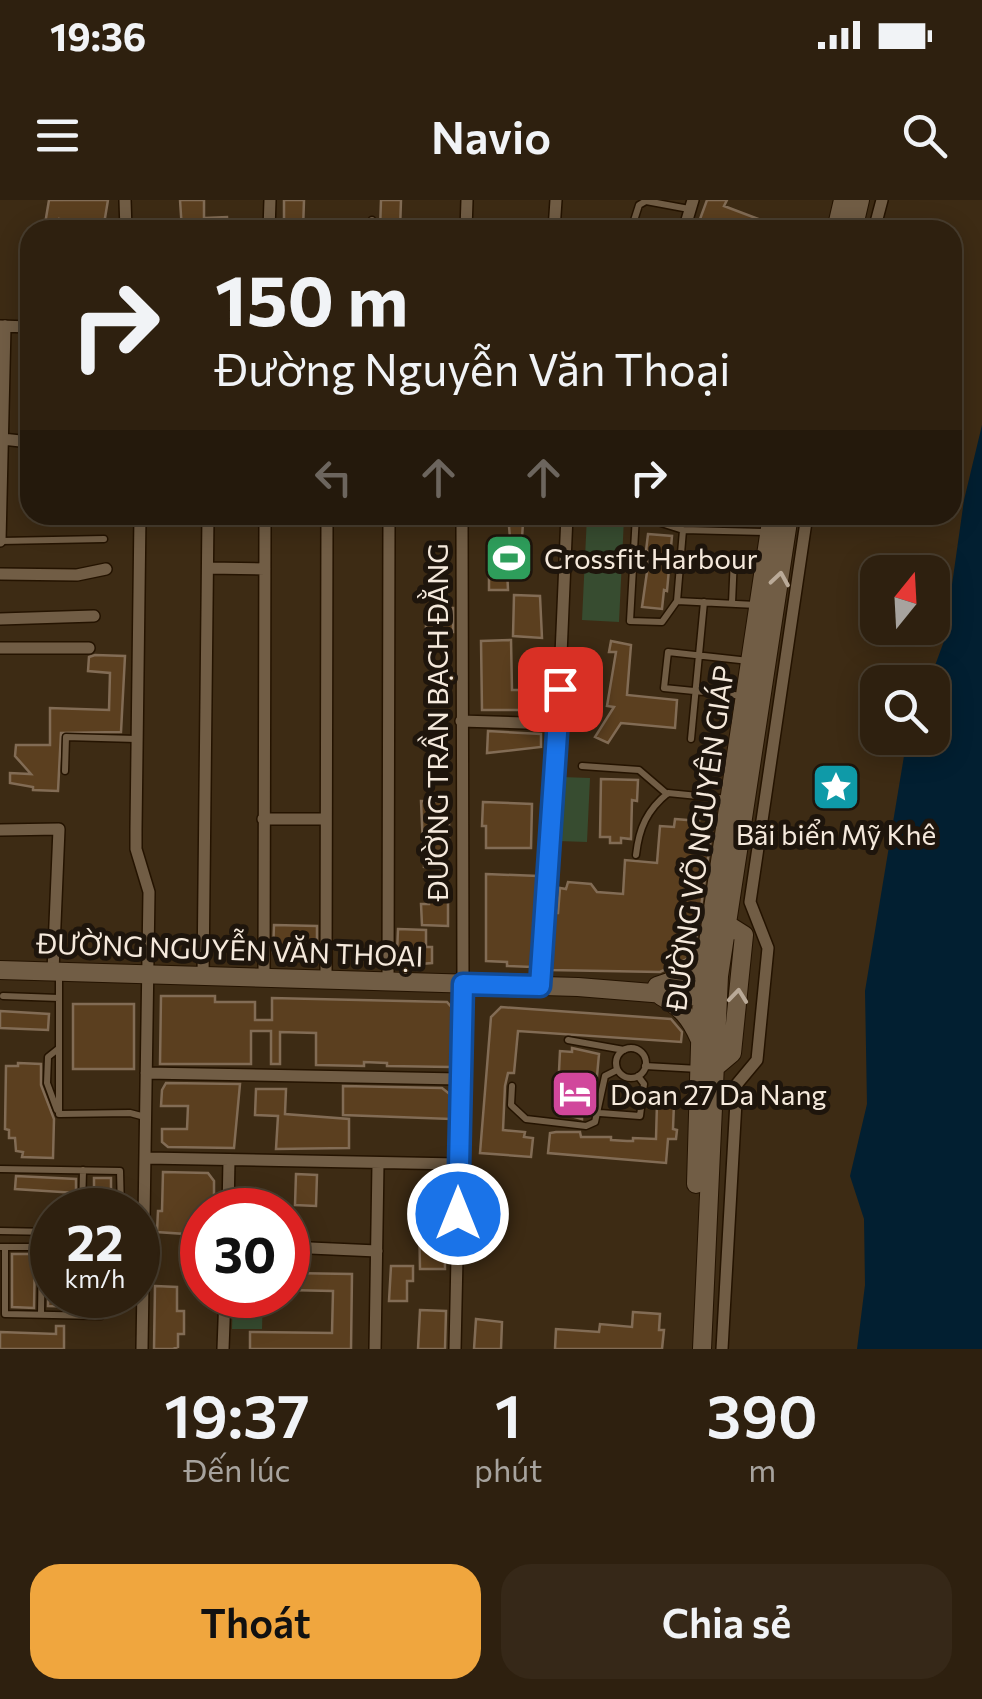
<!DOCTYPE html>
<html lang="vi">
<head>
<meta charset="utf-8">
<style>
	body { margin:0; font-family:Commissioner,sans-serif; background:#362818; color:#f1f3f6; height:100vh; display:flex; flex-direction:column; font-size:38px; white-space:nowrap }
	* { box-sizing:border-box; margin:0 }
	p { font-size:32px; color:#a7a39e }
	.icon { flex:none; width:55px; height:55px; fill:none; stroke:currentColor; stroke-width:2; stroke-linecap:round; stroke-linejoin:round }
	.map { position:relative; height:1149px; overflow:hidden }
	.side { display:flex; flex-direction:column; background:#2e200f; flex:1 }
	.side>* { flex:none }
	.banner { position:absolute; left:20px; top:20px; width:942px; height:305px; border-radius:30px; box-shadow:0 5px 25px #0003,0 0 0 2px #493e2f; background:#2e200f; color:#f1f3f6; overflow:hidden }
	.needle { width:65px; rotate:18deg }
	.tools { position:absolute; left:860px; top:355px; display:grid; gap:20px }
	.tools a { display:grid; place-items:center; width:90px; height:90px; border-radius:20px; background:#2e200f; box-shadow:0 5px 25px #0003,0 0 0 2px #493e2f; font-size:50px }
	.speed { position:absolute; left:30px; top:988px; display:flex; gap:20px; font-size:50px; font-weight:700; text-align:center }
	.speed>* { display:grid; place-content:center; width:130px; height:130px; border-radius:50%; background:#2e200f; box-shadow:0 5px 25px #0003,0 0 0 2px #493e2f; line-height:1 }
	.speed small { font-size:25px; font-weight:400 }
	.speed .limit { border:15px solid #d22; background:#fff; color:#111 }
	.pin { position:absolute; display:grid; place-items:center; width:85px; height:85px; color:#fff; margin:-42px; border-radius:20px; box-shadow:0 5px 15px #0006 }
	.me { position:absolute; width:110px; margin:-55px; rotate:0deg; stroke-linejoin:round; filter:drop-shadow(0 0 8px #0008) }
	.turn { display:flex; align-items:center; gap:35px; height:210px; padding:0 30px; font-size:45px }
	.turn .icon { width:130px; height:130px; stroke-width:2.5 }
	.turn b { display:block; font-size:70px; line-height:85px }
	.lanes { display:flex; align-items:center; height:95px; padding:0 30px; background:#0003; justify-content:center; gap:50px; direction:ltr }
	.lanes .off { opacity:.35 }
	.eta { display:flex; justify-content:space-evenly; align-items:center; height:170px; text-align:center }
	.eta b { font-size:60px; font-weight:600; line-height:70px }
	.cta { display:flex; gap:20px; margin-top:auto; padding:20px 30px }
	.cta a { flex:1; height:115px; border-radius:30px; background:#f0a63e; color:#111; font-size:40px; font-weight:600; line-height:115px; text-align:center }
	.cta a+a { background:#362818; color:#f1f3f6 }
	.status { display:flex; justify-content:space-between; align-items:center; height:70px; padding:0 50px; background:#2e200f; direction:ltr }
	.status svg { height:28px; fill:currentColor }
	header { display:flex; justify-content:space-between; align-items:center; height:130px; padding:0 30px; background:#2e200f; font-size:45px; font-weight:600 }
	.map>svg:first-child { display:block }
	.green { fill:#374c30 }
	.water { fill:#021f31 }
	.building { fill:#5b3f1f; stroke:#826c55; stroke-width:2.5 }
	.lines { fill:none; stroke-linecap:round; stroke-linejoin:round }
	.lane-casing { stroke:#241300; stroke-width:9 }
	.street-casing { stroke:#241300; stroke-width:14 }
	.secondary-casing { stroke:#241300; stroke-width:20 }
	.lane { stroke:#715d45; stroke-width:6 }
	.street { stroke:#715d45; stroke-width:11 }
	.secondary { stroke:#715d45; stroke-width:18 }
	.oneway { stroke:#baaa98 }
	.route-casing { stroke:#114b97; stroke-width:25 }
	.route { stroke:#1a73e8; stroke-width:18 }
	.labels { text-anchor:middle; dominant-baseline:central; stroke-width:10; stroke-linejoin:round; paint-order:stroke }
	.poi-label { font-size:28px; fill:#f5e9dc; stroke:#1e150c; text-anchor:start }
	.street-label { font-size:28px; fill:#f5e9dc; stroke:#1e150c }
</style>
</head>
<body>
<div class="status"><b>19:36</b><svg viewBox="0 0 49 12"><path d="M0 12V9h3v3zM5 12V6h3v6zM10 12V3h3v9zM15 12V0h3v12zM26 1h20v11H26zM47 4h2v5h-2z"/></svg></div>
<header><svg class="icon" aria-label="menu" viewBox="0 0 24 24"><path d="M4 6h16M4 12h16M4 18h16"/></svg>Navio<svg class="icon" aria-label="search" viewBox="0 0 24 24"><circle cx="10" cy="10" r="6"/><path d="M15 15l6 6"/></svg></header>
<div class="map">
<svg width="982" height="1149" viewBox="0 0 982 1149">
	<rect width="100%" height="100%" fill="#3d2b14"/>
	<path class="green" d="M 587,316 L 624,318 L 619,422 L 582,420 Z
		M 561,577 L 590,578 L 587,642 L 558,641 Z
		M 233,1095 L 263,1095 L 262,1129 L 232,1129 Z"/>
	<path class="water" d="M 982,225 L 982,1149 L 857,1149 L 865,1085 L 864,1019 L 850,976 L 867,904 L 865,791 L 904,556 L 910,538 L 932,538 L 932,482 L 929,482 L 944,441 L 964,300 Z"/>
	<path class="building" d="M 49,0 L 108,0 L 103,30 L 80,30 L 81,23 L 59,19 L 57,30 L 44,30 Z
		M 180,0 L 204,0 L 204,18 L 227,17 L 228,30 L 182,30 Z
		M 284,0 L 304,0 L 303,30 L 284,30 Z
		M 381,0 L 401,0 L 400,30 L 380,30 Z
		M 707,0 L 727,0 L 724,6 L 761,20 L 757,30 L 696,30 Z
		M 508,315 L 543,315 L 542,323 L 523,323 L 520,368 L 507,368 L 508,390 L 489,390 L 489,371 L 497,371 L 497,349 L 511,349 Z
		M 648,334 L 672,336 L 667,391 L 664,390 L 662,409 L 642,407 L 650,351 L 646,351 Z
		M 514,395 L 540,396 L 542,438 L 513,436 Z
		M 426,408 L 453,408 L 453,432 L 426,432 Z
		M 511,440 L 512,490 L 544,490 L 544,510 L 482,510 L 481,441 Z
		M 611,441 L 631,445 L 627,495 L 677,500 L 675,528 L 621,523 L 608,543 L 595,537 L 614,507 L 607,506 L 616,452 L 609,452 Z
		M 95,455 L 125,456 L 121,532 L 61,533 L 58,591 L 33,590 L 33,587 L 10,583 L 10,573 L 31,574 L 15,556 L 16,545 L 50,545 L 50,508 L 109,510 L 110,473 L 88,471 L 89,457 Z
		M 488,531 L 541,534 L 541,547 L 487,553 Z
		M 601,579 L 638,580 L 637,601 L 632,600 L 631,639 L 621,638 L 621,643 L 610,643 L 610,637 L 600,637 Z
		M 421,601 L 449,602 L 449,645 L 444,644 L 441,669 L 424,667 L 426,646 L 423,646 Z
		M 483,602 L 532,604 L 531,648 L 486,648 L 486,626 L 482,626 Z
		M 675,619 L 699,621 L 698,630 L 712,631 L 696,741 L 687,759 L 660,772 L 550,770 L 554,713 L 558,713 L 560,688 L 566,689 L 568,682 L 591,684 L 597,692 L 623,694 L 625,660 L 657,663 L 660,626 L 674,627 Z
		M 486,674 L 538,676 L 532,767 L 507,766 L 507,762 L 486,761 Z
		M 429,693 L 448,694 L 448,726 L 422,725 L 421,704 L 429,704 Z
		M 274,725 L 317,726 L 317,754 L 273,752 Z
		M 398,729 L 426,730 L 426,747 L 432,747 L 432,763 L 408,765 L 408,754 L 397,754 Z
		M 161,796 L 215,796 L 215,802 L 255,802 L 255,820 L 272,820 L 272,798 L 447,802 L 453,809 L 451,867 L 387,866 L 387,863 L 364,862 L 364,866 L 316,865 L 316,833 L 280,832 L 280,864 L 271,864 L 271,831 L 251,831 L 251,864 L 160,864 Z
		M 73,804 L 134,804 L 134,869 L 73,869 Z
		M 501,807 L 671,819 L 682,832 L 681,842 L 518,831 L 514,873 L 508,873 L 505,886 L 503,930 L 525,932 L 524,937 L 533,938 L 531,957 L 480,953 L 491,817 Z
		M 0,811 L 49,814 L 48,830 L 0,828 Z
		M 572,848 L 599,854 L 597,876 L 593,876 L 589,915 L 582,914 L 582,919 L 557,912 L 560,851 L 572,852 Z
		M 18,863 L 41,864 L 41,885 L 54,919 L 53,958 L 22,957 L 23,952 L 16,951 L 15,938 L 9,938 L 9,930 L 5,929 L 6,866 L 18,866 Z
		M 166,883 L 240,884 L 234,948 L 168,947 L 162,942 L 162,929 L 187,929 L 188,906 L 161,906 L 162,890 Z
		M 343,886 L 442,888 L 451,895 L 451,919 L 343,915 Z
		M 256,889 L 286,889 L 285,914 L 349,919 L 349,948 L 276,949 L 278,916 L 255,915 Z
		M 657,903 L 674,903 L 673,929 L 677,930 L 676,939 L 668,939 L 666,963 L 548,953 L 550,933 L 556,932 L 580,932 L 581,937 L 611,937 L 611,940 L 627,941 L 633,941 L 633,938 L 656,939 Z
		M 163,972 L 208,973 L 214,981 L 214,1005 L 202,1005 L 202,1069 L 185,1069 L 185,1034 L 157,1032 L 158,1011 L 162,1011 Z
		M 296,974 L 317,975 L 316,1006 L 295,1005 Z
		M 16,976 L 76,979 L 76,993 L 15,989 Z
		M 94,978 L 111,978 L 111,1010 L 94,1010 Z
		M 444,1008 L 445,1069 L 420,1069 L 419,1009 Z
		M 12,1054 L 35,1054 L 34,1108 L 12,1107 Z
		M 49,1059 L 52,1059 L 52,1095 L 88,1095 L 88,1107 L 48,1106 Z
		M 391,1066 L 413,1066 L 413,1081 L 407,1081 L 407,1101 L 389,1101 Z
		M 288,1073 L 352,1074 L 351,1149 L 250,1149 L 250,1132 L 332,1133 L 333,1091 L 288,1090 Z
		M 155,1086 L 177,1087 L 177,1111 L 184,1111 L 184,1134 L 178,1134 L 178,1147 L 173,1149 L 154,1149 Z
		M 420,1110 L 446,1111 L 445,1149 L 418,1149 Z
		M 633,1112 L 660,1114 L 659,1130 L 664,1130 L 662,1149 L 555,1149 L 556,1129 L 599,1132 L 600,1124 L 632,1127 Z
		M 476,1119 L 502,1122 L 501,1149 L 474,1149 Z
		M 56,1126 L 64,1126 L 64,1149 L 0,1149 L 0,1132 L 56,1134 Z"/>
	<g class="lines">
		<g class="lane-casing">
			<path id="lane" d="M 372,30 L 372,20
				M 631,30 L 639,5 L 646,1 L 689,9
				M 636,315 L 630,421 L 662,422 L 677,401 L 683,330
				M 636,315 L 683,330 L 767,332
				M 1,341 L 104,339
				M 677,401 L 756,405
				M 732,403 L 734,357
				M 744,496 L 664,488 L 668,452 L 749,461
				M 691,539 L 704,402
				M 582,566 L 639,570 L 667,594
				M 65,571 L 66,537 L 136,539
				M 636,655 C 639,628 647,610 668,593 L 728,599
				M 59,773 L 59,914 L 130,913 L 145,917
				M 3,796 L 59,798
				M 568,840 L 624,850
				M616 863a15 15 0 1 1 30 0a15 15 0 1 1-30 0Z
				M 645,866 L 699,869
				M 512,886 L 511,905 L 526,919 L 586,926 L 595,922 L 605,876 L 617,870
				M 57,910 L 47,883 L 48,857 L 58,849
				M 600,913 L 640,916 L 644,884 L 638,876
				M 0,969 L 120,971 L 121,1010
				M 82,1010 L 83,970
				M 0,1031 L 52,1032
				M 0,1047 L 52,1047
				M 5,1047 L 5,1114 L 101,1116 L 101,1095
				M 41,1114 L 42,1047"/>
		</g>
		<g class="street-casing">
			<path id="street" d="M 125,0 L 126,30
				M 269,30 L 270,0
				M 466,30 L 467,0
				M 554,30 L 556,0
				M 684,30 L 693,0
				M 874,30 L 882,0
				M 0,126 L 30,127
				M 2,239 L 30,242
				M 140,315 L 136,629 L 136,649 L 149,692 L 142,1149
				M 0,341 L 5,126
				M 208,368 L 265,369
				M 0,374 L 77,375 L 106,369
				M 0,419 L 94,416
				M 0,448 L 89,448
				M 461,521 L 558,524
				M 263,619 L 325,619
				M 0,630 L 59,629 L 53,771
				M 203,777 L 208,315
				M 264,777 L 265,315
				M 326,779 L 327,315
				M 388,782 L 389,315
				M 540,786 L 558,524 L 567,315
				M 146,873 L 459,879
				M 147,958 L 458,964
				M 228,1010 L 229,960
				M 288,1047 L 377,1051
				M 223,1149 L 225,1095
				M 375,1149 L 378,964
				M 455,1149 L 463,784 L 462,315
				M 722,1149 L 737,884 L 757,860 L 768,748 L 750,702 L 807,315"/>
		</g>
		<g class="secondary-casing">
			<path id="secondary" d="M 836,30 L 843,0
				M 853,30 L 860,0
				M 0,770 L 578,787 L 714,798
				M 657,786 C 677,779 697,776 703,754
				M 661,796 C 681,807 690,818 699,838
				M 713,869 L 732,853 L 744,735 L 725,723
				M 696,984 L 701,812 L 709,735 L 772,315
				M 702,1149 L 719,776 L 789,315"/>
		</g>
		<use href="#lane" class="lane"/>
		<use href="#street" class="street"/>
		<use href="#secondary" class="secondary"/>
	</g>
	<defs><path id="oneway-chevron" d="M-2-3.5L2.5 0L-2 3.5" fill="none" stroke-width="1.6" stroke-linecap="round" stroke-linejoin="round" transform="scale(2.5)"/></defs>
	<g class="oneway">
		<use href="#oneway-chevron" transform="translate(780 379) rotate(-81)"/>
		<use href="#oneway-chevron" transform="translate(738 796) rotate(-84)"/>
	</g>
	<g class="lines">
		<g class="route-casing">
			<path id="route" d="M 458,1014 L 463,784 L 540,786 L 560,489"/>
		</g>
		<use href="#route" class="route"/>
	</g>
	<defs>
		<g id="stadium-square" transform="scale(2.5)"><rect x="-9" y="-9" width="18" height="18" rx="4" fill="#2e9e5b" stroke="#1e150c"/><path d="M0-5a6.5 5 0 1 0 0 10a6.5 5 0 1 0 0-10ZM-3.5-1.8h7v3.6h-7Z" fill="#fff"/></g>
		<g id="sight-square" transform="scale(2.5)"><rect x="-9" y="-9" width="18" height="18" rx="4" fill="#0f9aa8" stroke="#1e150c"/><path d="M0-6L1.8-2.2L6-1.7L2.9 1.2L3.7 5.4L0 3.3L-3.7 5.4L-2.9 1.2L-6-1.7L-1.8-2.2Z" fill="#fff"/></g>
		<g id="hotel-square" transform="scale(2.5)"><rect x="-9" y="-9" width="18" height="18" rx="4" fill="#d1479c" stroke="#1e150c"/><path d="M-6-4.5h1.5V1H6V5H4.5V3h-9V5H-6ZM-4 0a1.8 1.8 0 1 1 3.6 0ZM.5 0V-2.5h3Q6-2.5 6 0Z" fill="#fff"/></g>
	</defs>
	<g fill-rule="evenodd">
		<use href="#stadium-square" x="509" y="358"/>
		<use href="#sight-square" x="836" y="587"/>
		<use href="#hotel-square" x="575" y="894"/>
	</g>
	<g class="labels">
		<g class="poi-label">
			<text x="544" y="358">Crossfit Harbour</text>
			<text x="836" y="634" text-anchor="middle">Bãi biển Mỹ Khê</text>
			<text x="610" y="894">Doan 27 Da Nang</text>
		</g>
		<g class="street-label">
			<text transform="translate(437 522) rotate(-90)">ĐƯỜNG TRẦN BẠCH ĐẰNG</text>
			<text transform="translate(699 638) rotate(-82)">ĐƯỜNG VÕ NGUYÊN GIÁP</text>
			<text transform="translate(230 749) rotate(2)">ĐƯỜNG NGUYỄN VĂN THOẠI</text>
		</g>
	</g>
</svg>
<div class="tools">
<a><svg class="needle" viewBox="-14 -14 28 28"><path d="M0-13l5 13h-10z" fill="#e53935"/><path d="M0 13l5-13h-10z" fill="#a7a39e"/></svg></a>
<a><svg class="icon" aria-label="search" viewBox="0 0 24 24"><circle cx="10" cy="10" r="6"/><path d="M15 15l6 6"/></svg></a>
</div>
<div class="speed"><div>22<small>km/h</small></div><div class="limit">30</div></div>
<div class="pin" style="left:560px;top:489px;background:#d93025"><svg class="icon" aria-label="arrive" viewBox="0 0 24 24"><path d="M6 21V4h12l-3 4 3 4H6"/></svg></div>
<svg class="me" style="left:458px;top:1014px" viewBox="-20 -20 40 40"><circle r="17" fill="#1a73e8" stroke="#fff" stroke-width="3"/><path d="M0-11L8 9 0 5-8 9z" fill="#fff"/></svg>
<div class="banner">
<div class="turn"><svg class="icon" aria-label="right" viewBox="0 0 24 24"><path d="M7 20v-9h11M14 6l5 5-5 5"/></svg><div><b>150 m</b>Đường Nguyễn Văn Thoại</div></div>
<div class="lanes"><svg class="icon off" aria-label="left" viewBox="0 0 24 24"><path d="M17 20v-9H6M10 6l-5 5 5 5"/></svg><svg class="icon off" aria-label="ahead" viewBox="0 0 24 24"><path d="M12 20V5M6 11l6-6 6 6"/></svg><svg class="icon off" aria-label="ahead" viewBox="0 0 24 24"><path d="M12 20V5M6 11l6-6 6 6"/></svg><svg class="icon" aria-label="right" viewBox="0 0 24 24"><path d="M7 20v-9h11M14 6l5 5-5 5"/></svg></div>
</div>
</div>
<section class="side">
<div class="eta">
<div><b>19:37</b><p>Đến lúc</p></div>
<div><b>1</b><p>phút</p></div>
<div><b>390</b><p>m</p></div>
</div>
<div class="cta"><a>Thoát</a><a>Chia sẻ</a></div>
</section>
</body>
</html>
